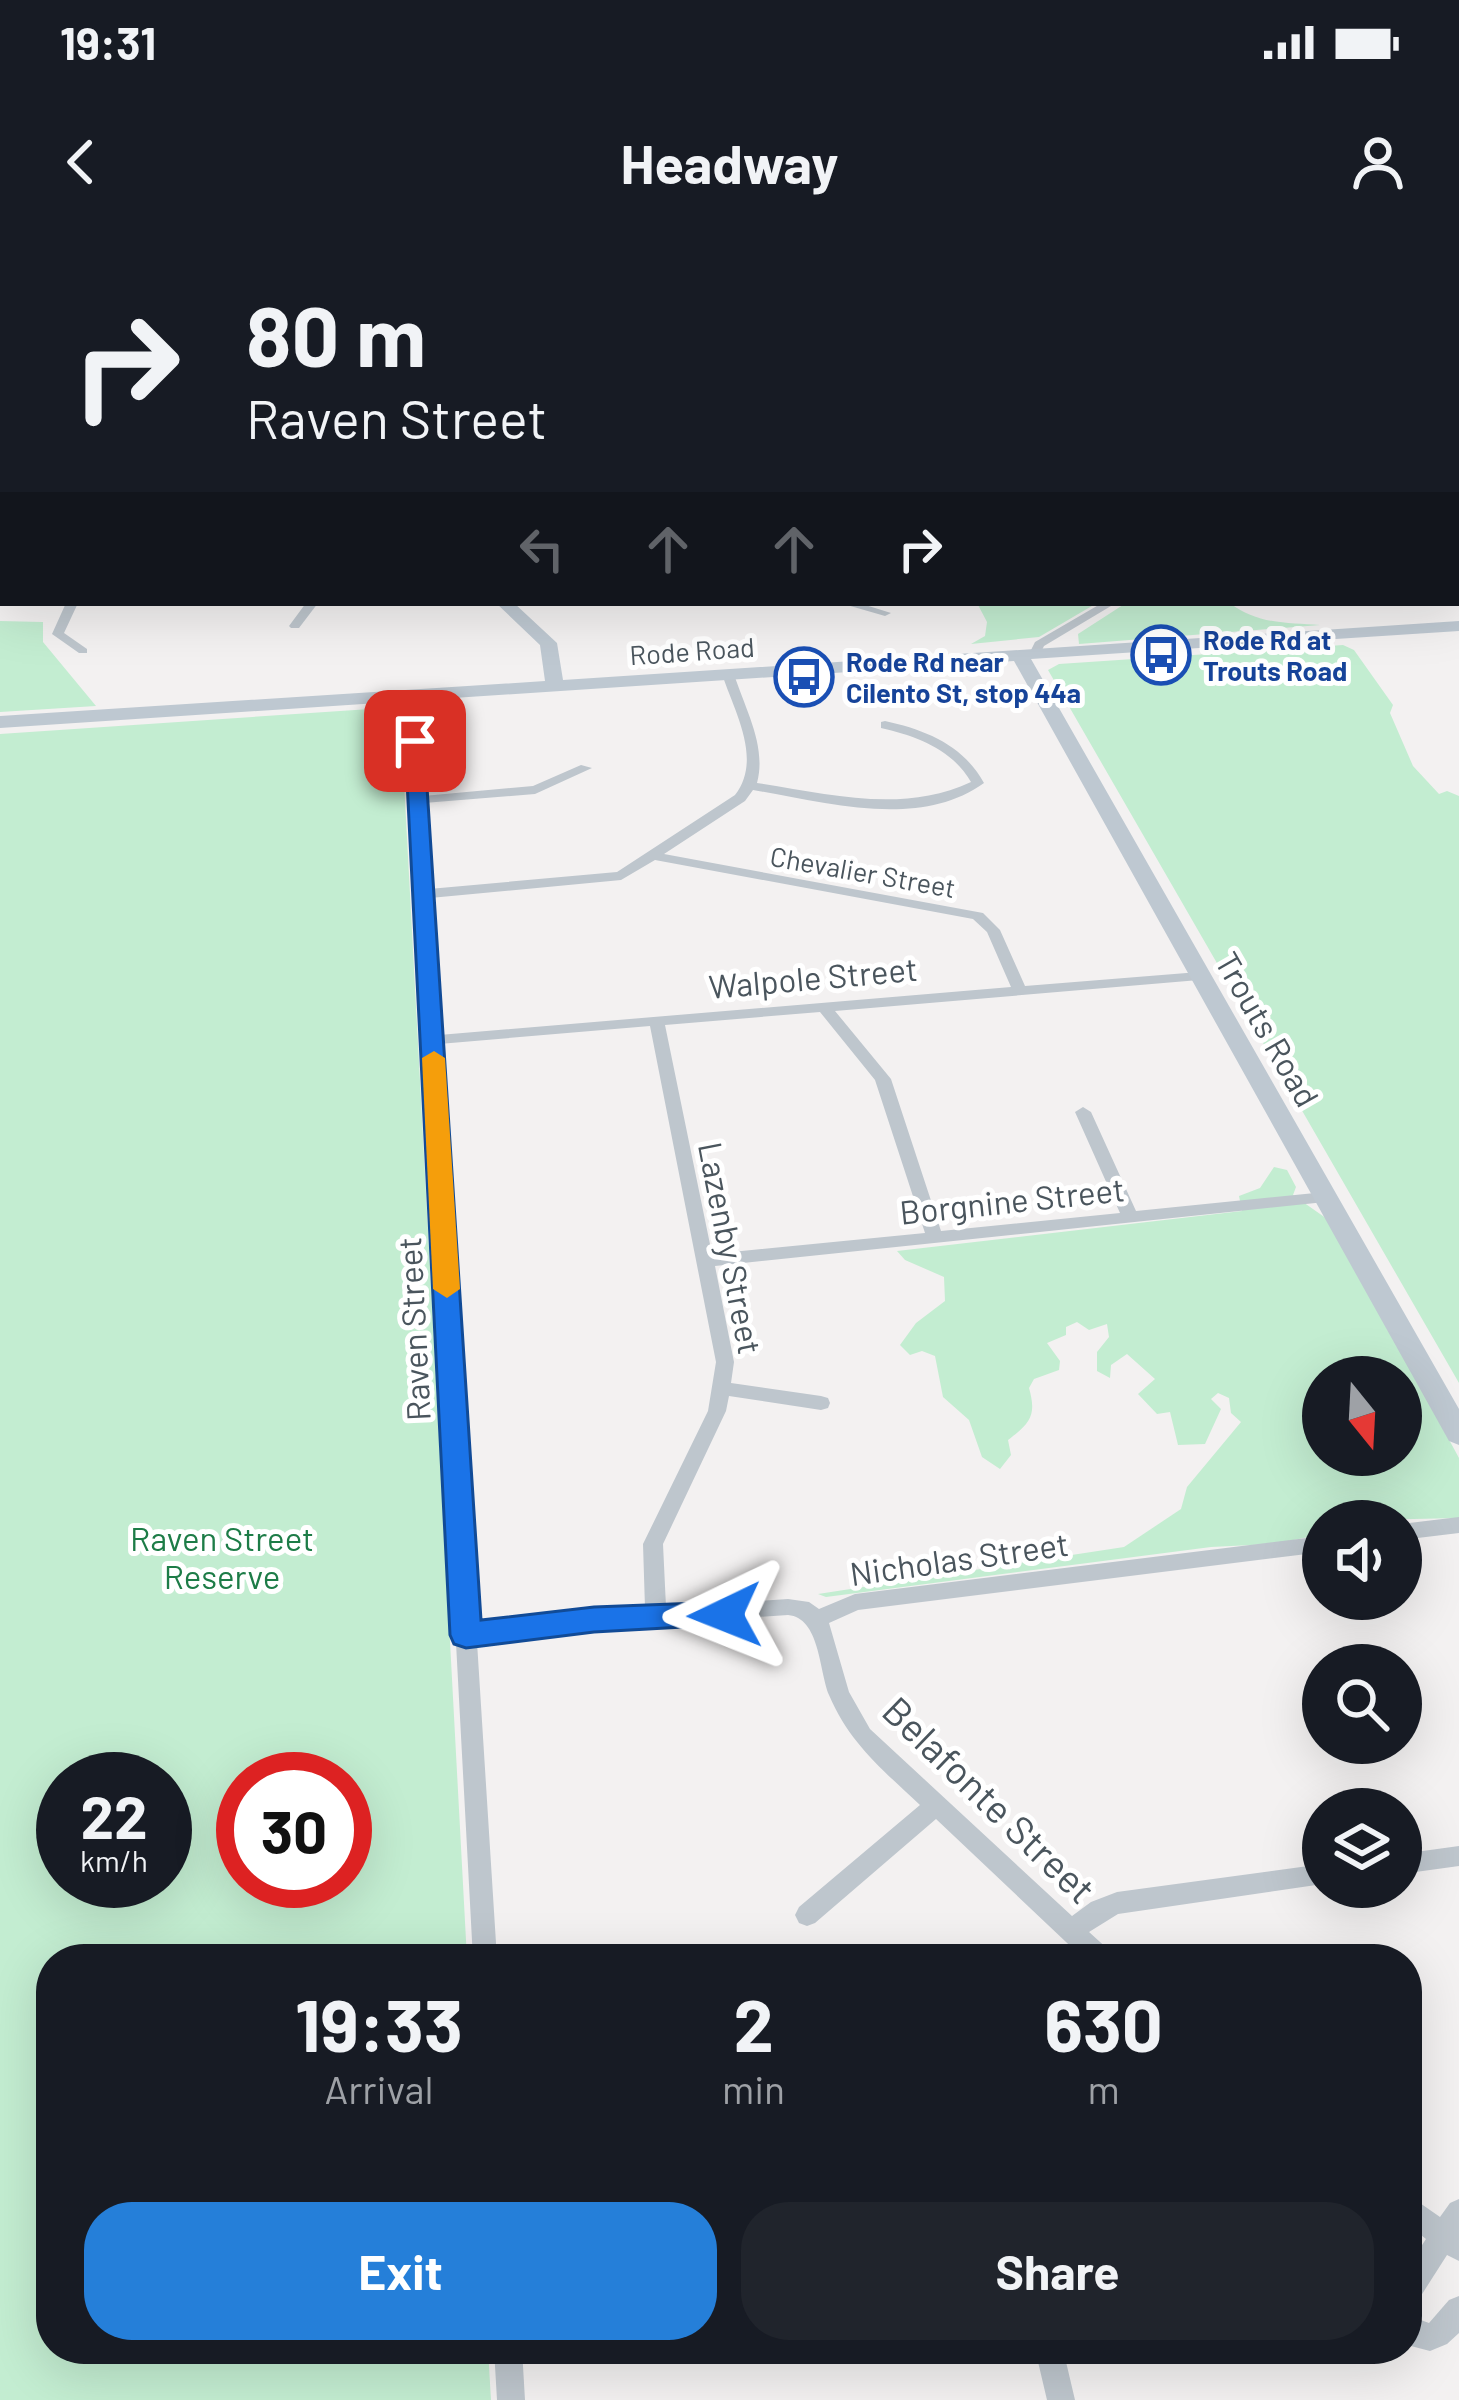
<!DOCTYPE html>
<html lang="en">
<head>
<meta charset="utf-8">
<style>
	body { margin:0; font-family:Barlow,sans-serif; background:#20242c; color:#f1f3f6; height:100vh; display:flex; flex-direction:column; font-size:45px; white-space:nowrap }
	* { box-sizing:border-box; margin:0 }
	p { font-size:39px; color:#9ea1a6 }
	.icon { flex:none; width:66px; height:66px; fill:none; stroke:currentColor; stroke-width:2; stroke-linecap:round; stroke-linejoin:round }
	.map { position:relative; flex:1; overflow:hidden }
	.sheet { position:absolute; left:36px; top:1704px; width:1386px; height:420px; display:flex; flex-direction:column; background:#171b24; border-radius:48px; box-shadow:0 12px 48px #0002 }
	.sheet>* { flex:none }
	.hud { position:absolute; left:0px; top:0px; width:1461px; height:366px; box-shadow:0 12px 48px #0002; background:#171b24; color:#f1f3f6; overflow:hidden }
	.needle { width:78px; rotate:162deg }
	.controls { position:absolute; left:1302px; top:1116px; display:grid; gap:24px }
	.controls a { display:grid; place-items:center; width:120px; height:120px; border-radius:50%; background:#171b24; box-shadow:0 12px 48px #0002; font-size:60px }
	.speed { position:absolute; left:36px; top:1512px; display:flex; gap:24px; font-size:60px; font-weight:700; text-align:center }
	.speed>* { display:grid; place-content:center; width:156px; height:156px; border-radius:50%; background:#171b24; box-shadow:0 12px 48px #0002; line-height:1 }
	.speed small { font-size:30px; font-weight:400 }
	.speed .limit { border:18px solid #d22; background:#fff; color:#111 }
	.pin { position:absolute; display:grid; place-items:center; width:102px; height:102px; color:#fff; margin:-51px; border-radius:24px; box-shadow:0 6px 18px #0006 }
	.me { position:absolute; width:132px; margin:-66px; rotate:268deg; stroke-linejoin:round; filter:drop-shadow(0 0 9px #0008) }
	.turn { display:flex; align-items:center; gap:42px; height:252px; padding:0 48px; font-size:54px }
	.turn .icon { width:156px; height:156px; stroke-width:2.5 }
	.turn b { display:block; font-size:84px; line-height:102px }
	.lanes { display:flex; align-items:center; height:114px; padding:0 48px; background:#0003; justify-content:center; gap:60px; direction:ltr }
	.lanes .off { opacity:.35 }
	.eta { display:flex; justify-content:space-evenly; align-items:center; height:204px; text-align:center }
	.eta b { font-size:72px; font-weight:700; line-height:84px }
	.action { display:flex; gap:24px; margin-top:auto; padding:24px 48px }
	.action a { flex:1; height:138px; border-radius:48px; background:#257fd9; color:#fff; font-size:48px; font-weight:700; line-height:138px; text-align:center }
	.action a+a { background:#20242c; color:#f1f3f6 }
	.status { display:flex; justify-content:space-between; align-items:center; height:84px; padding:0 60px; background:#171b24; direction:ltr }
	.status svg { height:33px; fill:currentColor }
	header { display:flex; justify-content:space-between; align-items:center; height:156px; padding:0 48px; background:#171b24; font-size:54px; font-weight:700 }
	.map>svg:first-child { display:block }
	.green { fill:#c3edd1; fill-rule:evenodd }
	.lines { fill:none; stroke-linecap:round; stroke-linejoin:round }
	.street { fill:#bec6cd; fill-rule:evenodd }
	.secondary { fill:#bec8d1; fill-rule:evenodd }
	.route { fill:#1a73e8; stroke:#114b97; stroke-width:3 }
	.slow { fill:#f59e0b }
	.labels { text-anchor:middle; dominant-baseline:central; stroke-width:10; stroke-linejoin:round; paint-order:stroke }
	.far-transit-label { font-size:27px; font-weight:bold; fill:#164399; stroke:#fff; text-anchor:start }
	.far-street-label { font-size:27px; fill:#4a555d; stroke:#fff }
	.street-label { font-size:33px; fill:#4a555d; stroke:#fff }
	.park-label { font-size:33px; fill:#1d7c47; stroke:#fff }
	.near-street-label { font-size:39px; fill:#4a555d; stroke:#fff }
</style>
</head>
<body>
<div class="status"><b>19:31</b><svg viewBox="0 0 49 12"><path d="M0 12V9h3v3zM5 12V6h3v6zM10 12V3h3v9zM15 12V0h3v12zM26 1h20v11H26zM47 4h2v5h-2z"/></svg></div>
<header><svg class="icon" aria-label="back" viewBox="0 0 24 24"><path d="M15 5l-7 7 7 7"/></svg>Headway<svg class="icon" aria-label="person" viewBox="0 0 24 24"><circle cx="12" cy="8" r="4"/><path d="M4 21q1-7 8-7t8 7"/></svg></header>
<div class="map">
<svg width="1459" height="2160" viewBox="0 0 1459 2160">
	<rect width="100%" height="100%" fill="#f3f1f1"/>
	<path class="green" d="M 977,363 L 1097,363 L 1039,397 L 971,404 L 985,396 L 987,382 Z
		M 1126,363 L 1230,363 C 1256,384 1288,383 1320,385 L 1079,404 L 1078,394 Z
		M 0,381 L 43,382 L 43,402 L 96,466 L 0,472 Z
		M 1343,405 L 1354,410 L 1393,465 L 1390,473 L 1413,526 L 1439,554 L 1447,551 L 1459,556 L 1459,1143 L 1048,430 L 1059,424 Z
		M 400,467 L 467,1719 L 51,1719 L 51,2109 L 488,2109 L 491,2160 L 0,2160 L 0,494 ZM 63,1539 L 165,1539 L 165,1641 L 63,1641 ZM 243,1539 L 345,1539 L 345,1641 L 243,1641 Z
		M 1274,927 L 1287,930 L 1296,947 L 1293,955 L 1330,981 L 1459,1218 L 1459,1278 L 1323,1281 L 1323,1294 L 1274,1304 L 1211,1307 L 826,1357 L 818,1354 L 1124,1307 L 1181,1269 L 1187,1247 L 1241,1182 L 1231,1173 L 1229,1158 L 1218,1153 L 1211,1159 L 1221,1169 L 1205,1204 L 1178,1205 L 1170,1172 L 1157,1174 L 1138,1154 L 1155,1139 L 1127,1114 L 1111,1125 L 1110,1138 L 1097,1131 L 1097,1112 L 1109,1097 L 1107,1084 L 1089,1090 L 1077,1082 L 1066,1087 L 1066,1095 L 1047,1103 L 1060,1121 L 1059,1130 L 1034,1139 L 1029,1148 C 1037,1176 1030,1183 1008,1200 L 1011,1215 L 1000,1229 L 982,1217 L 969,1180 L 943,1157 L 935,1116 L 922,1111 L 910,1115 L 900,1105 L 916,1083 L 945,1061 L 944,1037 L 905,1020 L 897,1011 L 1242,971 L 1239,956 L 1260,948 ZM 1323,1137 L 1401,1137 L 1401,1215 L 1323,1215 Z"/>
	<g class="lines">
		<path class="street" d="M 873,0 L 881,0 L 884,3 L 876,3 Z
			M 1006,0 L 1014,0 L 1016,3 L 1008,3 Z
			M 0,17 L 3,17 L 3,21 L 0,21 Z
			M 0,48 L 3,48 L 3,52 L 0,52 Z
			M 0,85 L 3,85 L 3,91 L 0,91 Z
			M 1458,152 L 1459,152 L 1459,158 L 1458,158 Z
			M 3,163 L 3,170 L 0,171 L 0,164 Z
			M 0,190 L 3,190 L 3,196 L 0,196 Z
			M 1458,214 L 1459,214 L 1459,220 L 1458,220 Z
			M 3,250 L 3,256 L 0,257 L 0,251 Z
			M 1458,320 L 1459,320 L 1459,327 L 1458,327 Z
			M 66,363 L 78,363 L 64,393 L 87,409 L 87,413 L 79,413 L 52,394 Z
			M 306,363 L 318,363 L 299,388 L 291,388 L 289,386 Z
			M 840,363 L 859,363 L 891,373 L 885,376 Z
			M 1102,363 L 1116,363 L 1044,406 L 1038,418 L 1030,418 L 1028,416 L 1035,402 Z
			M 728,430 L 734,434 C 745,469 767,506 757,543 C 829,554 902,574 971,542 C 952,509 916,496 881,488 L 881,482 L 885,481 C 926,490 963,505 984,543 C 919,590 825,562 753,550 L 745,561 L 664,614 L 983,673 L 1000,690 L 1025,746 L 1199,732 L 1206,736 L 1199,740 L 835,771 L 891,839 L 941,991 L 1120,973 L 1075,872 L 1083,867 L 1091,872 L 1136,971 L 1325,952 L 1333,957 L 1325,962 L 715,1026 L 734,1122 L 731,1143 L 821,1156 L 828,1158 L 830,1163 L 828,1168 L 821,1170 L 729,1156 L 726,1171 L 663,1304 L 666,1367 L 788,1359 L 809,1362 L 819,1369 L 855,1354 L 1323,1296 L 1323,1312 L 858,1370 L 829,1383 L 849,1452 L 870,1489 L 1072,1676 L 1091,1662 L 1117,1652 L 1323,1624 L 1323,1644 L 1118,1674 L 1089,1692 L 1110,1711 L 1113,1719 L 1084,1719 L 936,1579 L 815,1683 L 807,1686 L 799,1683 L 795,1675 L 799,1667 L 920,1565 C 882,1529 850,1504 829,1455 C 819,1430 820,1378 788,1375 L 594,1388 L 477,1402 L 497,1719 L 473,1719 L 405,454 L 411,450 L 417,454 L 423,556 L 533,546 L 581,525 L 592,528 L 535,554 L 424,563 L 429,649 L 617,632 L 735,555 C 763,519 734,471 722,434 ZM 655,620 L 973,679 L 987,692 L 1011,747 L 439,795 L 430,658 L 621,640 ZM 820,772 L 875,840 L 925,993 L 712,1014 L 665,785 ZM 650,786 L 716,1122 L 708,1171 L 643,1304 L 645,1368 L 476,1385 L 439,804 Z
			M 1459,1277 L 1459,1293 L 1401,1300 L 1401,1284 Z
			M 1459,1606 L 1459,1626 L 1401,1634 L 1401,1614 Z
			M 1407,1954 L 1440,1977 L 1450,1963 L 1459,1959 L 1459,2021 L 1447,2015 L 1417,2062 L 1407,2066 L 1407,2028 L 1426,1999 L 1407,1984 Z
			M 1459,2056 L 1459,2093 L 1447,2104 L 1430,2111 L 1407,2105 L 1407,2075 L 1429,2083 L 1449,2060 Z
			M 494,2109 L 522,2109 L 525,2160 L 497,2160 Z
			M 1035,2109 L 1063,2109 L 1075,2160 L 1047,2160 Z"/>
		<path class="secondary" d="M 653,0 L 665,0 L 666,3 L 654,3 Z
			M 1058,0 L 1215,0 L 1054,3 Z
			M 496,363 L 514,363 L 557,403 L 563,440 L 1459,381 L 1459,391 L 1031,419 L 1459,1169 L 1459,1205 L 1449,1201 L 1014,421 L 0,488 L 0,476 L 545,441 L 540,405 Z"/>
	</g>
	<path class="route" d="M 415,496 L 424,501 L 481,1380 L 594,1367 L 725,1362 L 737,1366 L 741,1375 L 737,1384 L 594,1392 L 466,1408 L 454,1404 L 450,1395 L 405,501 Z"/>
	<path class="slow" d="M 434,811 L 445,818 L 460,1049 L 447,1058 L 433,1049 L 422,818 Z"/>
	<defs>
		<g id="bus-ring" transform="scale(3)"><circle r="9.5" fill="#fff" stroke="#1a4fb4" stroke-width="1.5"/><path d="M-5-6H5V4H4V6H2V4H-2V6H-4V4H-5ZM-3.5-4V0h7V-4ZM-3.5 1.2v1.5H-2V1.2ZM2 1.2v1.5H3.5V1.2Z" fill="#1a4fb4"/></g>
	</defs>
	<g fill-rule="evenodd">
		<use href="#bus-ring" x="1161" y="415"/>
		<use href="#bus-ring" x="804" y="437"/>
	</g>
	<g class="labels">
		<g class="far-transit-label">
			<text x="1203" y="399">Rode Rd at<tspan x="1203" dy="31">Trouts Road</tspan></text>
			<text x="846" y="421">Rode Rd near<tspan x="846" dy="31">Cilento St, stop 44a</tspan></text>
		</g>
		<g class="far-street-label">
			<text transform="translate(692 410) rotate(-4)">Rode Road</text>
			<text transform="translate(863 631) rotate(10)">Chevalier Street</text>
		</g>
		<g class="street-label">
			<text transform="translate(813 737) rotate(-5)">Walpole Street</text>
			<text transform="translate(1268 789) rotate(60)">Trouts Road</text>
			<text transform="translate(1012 960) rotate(-6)">Borgnine Street</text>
			<text transform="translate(731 1008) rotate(79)">Lazenby Street</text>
			<text transform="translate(413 1089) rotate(-93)">Raven Street</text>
			<text transform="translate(959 1318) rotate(-8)">Nicholas Street</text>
		</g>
		<g class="park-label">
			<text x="222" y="1298">Raven Street<tspan x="222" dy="38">Reserve</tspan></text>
		</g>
		<g class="near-street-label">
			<text transform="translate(990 1559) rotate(44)">Belafonte Street</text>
		</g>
	</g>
</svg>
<div class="controls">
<a><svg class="needle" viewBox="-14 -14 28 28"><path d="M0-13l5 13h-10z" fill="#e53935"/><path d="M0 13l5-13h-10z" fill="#9ea1a6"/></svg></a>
<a><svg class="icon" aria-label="sound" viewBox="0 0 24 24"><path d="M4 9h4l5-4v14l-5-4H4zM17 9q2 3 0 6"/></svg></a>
<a><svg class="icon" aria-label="search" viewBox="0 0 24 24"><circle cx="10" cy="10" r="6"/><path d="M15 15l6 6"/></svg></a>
<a><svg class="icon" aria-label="layers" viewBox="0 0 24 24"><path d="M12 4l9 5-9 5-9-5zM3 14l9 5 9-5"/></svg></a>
</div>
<div class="speed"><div>22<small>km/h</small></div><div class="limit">30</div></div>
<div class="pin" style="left:415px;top:501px;background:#d93025"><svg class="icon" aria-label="arrive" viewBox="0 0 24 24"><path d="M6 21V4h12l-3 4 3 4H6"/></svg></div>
<svg class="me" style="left:725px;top:1375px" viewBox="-20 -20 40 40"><path d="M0-17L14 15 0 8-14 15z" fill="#1a73e8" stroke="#fff" stroke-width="4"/></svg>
<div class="hud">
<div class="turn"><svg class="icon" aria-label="right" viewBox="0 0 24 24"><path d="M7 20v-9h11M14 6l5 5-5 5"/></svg><div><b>80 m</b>Raven Street</div></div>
<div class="lanes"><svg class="icon off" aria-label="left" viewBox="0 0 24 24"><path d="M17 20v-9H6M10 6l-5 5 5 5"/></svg><svg class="icon off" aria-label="ahead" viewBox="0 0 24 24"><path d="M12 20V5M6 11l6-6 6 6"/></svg><svg class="icon off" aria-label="ahead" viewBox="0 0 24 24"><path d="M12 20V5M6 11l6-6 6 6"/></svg><svg class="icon" aria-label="right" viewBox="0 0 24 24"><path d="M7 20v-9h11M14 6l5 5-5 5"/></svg></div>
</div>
<section class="sheet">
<div class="eta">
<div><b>19:33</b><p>Arrival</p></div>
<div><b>2</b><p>min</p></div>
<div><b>630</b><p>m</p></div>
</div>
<div class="action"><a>Exit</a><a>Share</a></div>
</section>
</div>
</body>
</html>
